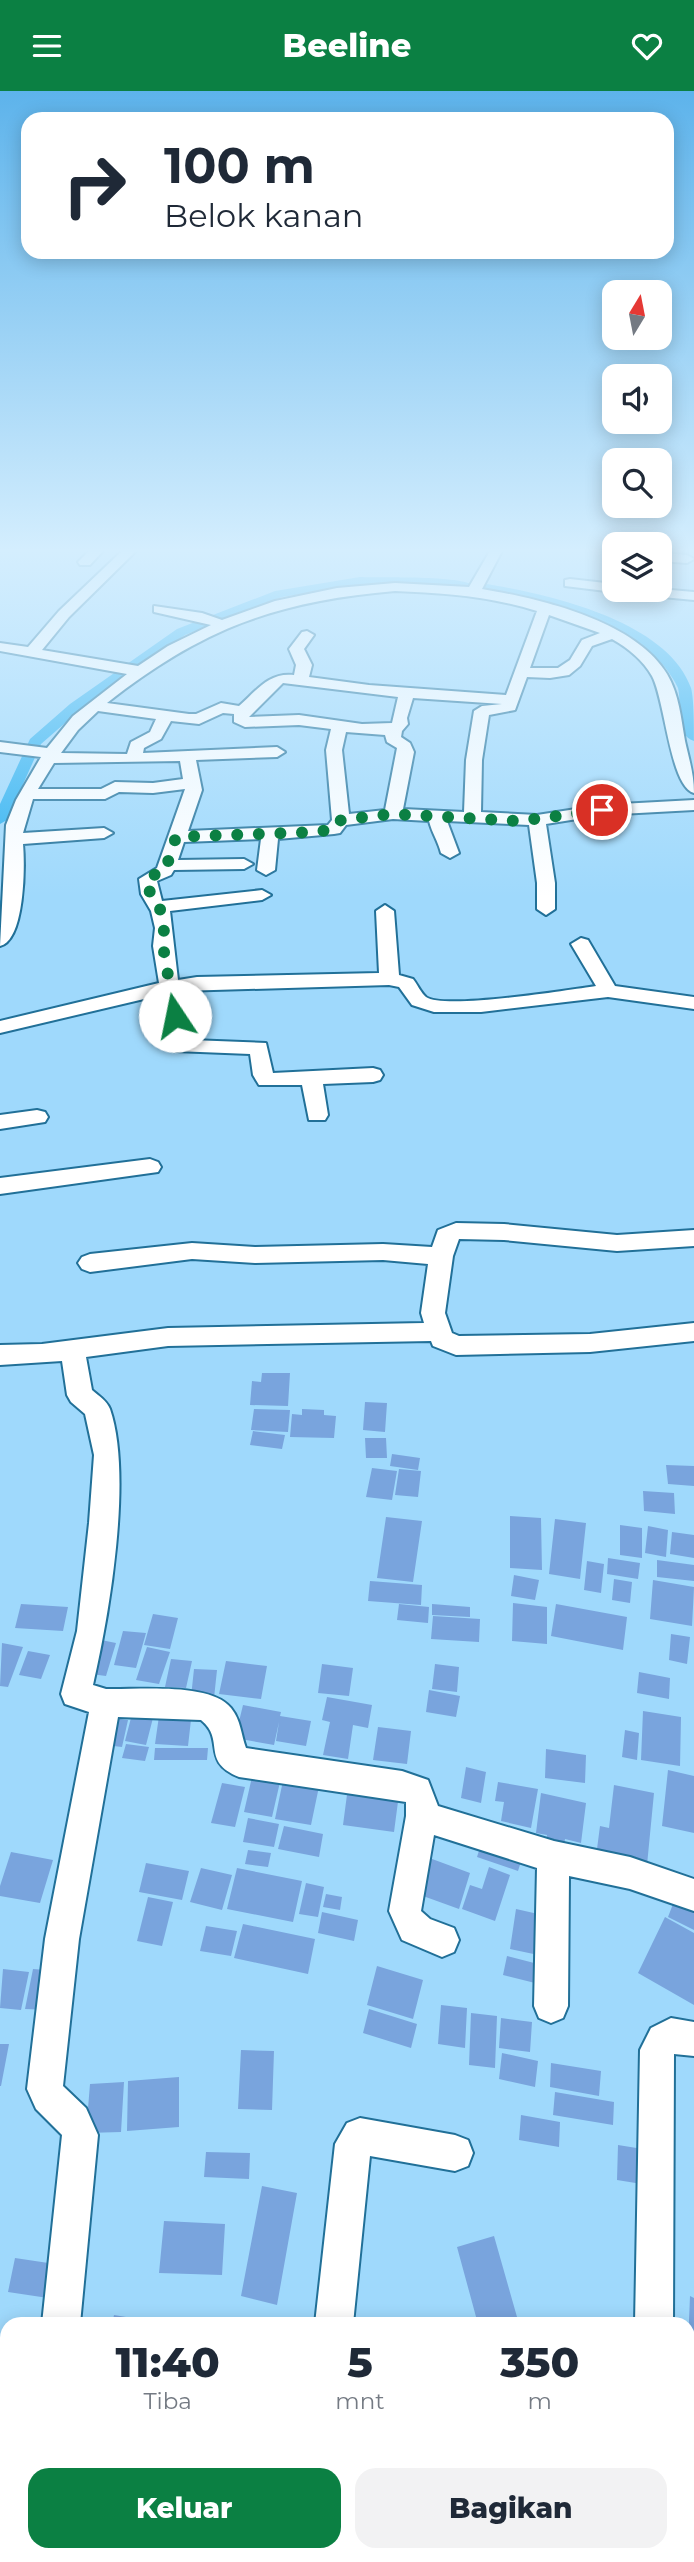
<!DOCTYPE html>
<html lang="id">
<head>
<meta charset="utf-8">
<style>
	body { margin:0; font-family:Montserrat,sans-serif; background:#f2f2f3; color:#1f2937; height:100vh; display:flex; flex-direction:column; font-size:26px; white-space:nowrap }
	* { box-sizing:border-box; margin:0 }
	p { font-size:23px; color:#747a83 }
	.icon { flex:none; width:38px; height:38px; fill:none; stroke:currentColor; stroke-width:2; stroke-linecap:round; stroke-linejoin:round }
	.map { position:relative; flex:1; overflow:hidden }
	.details { position:absolute; left:0px; top:2226px; width:695px; height:245px; display:flex; flex-direction:column; background:#fff; border-radius:21px 21px 0 0; box-shadow:0 4px 18px #0003 }
	.details>* { flex:none }
	.top-card { position:absolute; left:21px; top:21px; width:653px; height:147px; border-radius:21px; box-shadow:0 4px 18px #0003; background:#fff; color:#1f2937; overflow:hidden }
	.needle { width:46px; rotate:10deg }
	.buttons { position:absolute; left:602px; top:189px; display:grid; gap:14px }
	.buttons a { display:grid; place-items:center; width:70px; height:70px; border-radius:14px; background:#fff; box-shadow:0 4px 18px #0003; font-size:35px }
	.pin { position:absolute; display:grid; place-items:center; width:60px; height:60px; color:#fff; margin:-30px; border:4px solid #fff; border-radius:50%; box-shadow:0 2px 7px #0007 }
	.me { position:absolute; width:77px; margin:-38px; rotate:349deg; stroke-linejoin:round; filter:drop-shadow(0 0 5px #0008) }
	.turn { display:flex; align-items:center; gap:24px; height:147px; padding:0 28px; font-size:32px }
	.turn .icon { width:91px; height:91px; stroke-width:2.5 }
	.turn b { display:block; font-size:49px; line-height:60px }
	.eta { display:flex; justify-content:space-evenly; align-items:center; height:119px; text-align:center }
	.eta b { font-size:42px; font-weight:800; line-height:49px }
	.primary-button { display:flex; gap:14px; margin-top:auto; padding:14px 28px }
	.primary-button a { flex:1; height:80px; border-radius:21px; background:#0b8043; color:#fff; font-size:28px; font-weight:800; line-height:80px; text-align:center }
	.primary-button a+a { background:#f2f2f3; color:#1f2937 }
	header { display:flex; justify-content:space-between; align-items:center; height:91px; padding:0 28px; background:#0b8043; color:#fff; font-size:32px; font-weight:800 }
	.map>svg:first-child { display:block }
	.lines { fill:none; stroke-linecap:round; stroke-linejoin:round }
	.canal { fill:#2eb1f0; fill-rule:evenodd }
	.building { fill:#79a4dd }
	.street-casing { stroke:#217098; stroke-width:4 }
	.street { fill:#fff; fill-rule:evenodd }
	.route { stroke:#0b8043; stroke-width:12; stroke-dasharray:0 21.6 }
</style>
</head>
<body>
<header><svg class="icon" aria-label="menu" viewBox="0 0 24 24"><path d="M4 6h16M4 12h16M4 18h16"/></svg>Beeline<svg class="icon" aria-label="heart" viewBox="0 0 24 24"><path d="M12 20l-8-8c-3-5 5-10 8-4 3-6 11-1 8 4z"/></svg></header>
<div class="map">
<svg width="694" height="2471" viewBox="0 0 694 2471">
	<rect width="100%" height="100%" fill="#9fd9fc"/>
	<g class="lines">
		<path class="canal" d="M 360,486 C 383,487 460,484 475,495 L 469,499 L 430,495 L 360,494 L 282,506 L 185,544 L 80,619 L 41,653 L 7,729 L 0,733 L 0,713 L 30,648 L 70,613 L 177,538 L 275,500 Z
			M 487,493 C 548,503 668,530 691,597 C 694,607 694,638 694,650 C 674,644 682,612 678,597 C 675,590 668,580 663,574 C 618,522 545,514 483,500 L 481,497 Z
			M 0,809 L 8,814 L 8,822 L 0,827 Z"/>
	</g>
	<path class="building" d="M 262,1282 L 290,1282 L 288,1315 L 250,1314 L 252,1290 L 261,1291 Z
		M 365,1311 L 387,1312 L 385,1341 L 363,1339 Z
		M 254,1318 L 290,1319 L 288,1341 L 251,1339 Z
		M 302,1318 L 324,1319 L 324,1324 L 336,1325 L 334,1347 L 290,1346 L 292,1323 L 302,1324 Z
		M 253,1340 L 285,1344 L 282,1358 L 250,1354 Z
		M 365,1347 L 386,1347 L 387,1367 L 366,1367 Z
		M 392,1363 L 420,1367 L 418,1379 L 390,1375 Z
		M 666,1374 L 694,1375 L 694,1395 L 668,1393 Z
		M 372,1377 L 397,1380 L 392,1409 L 366,1406 Z
		M 399,1378 L 421,1380 L 418,1406 L 395,1404 Z
		M 643,1400 L 674,1402 L 675,1423 L 644,1420 Z
		M 510,1425 L 541,1427 L 542,1479 L 510,1477 Z
		M 386,1426 L 422,1430 L 413,1491 L 377,1487 Z
		M 555,1428 L 586,1432 L 580,1488 L 549,1483 Z
		M 620,1434 L 642,1437 L 642,1467 L 620,1464 Z
		M 648,1435 L 668,1439 L 666,1466 L 645,1462 Z
		M 672,1441 L 694,1444 L 694,1467 L 670,1463 Z
		M 608,1467 L 640,1472 L 638,1488 L 607,1483 Z
		M 657,1469 L 694,1474 L 694,1490 L 657,1486 Z
		M 587,1470 L 604,1473 L 601,1502 L 584,1499 Z
		M 514,1484 L 539,1489 L 535,1509 L 511,1505 Z
		M 614,1488 L 632,1491 L 630,1512 L 612,1509 Z
		M 653,1489 L 694,1496 L 692,1535 L 650,1528 Z
		M 370,1490 L 422,1494 L 421,1514 L 368,1510 Z
		M 513,1512 L 547,1516 L 547,1553 L 512,1550 Z
		M 21,1513 L 68,1516 L 63,1540 L 15,1537 Z
		M 399,1513 L 429,1516 L 428,1532 L 397,1529 Z
		M 432,1513 L 470,1516 L 470,1526 L 432,1524 Z
		M 556,1513 L 627,1526 L 623,1559 L 551,1545 Z
		M 153,1523 L 178,1527 L 170,1558 L 144,1554 Z
		M 433,1525 L 480,1528 L 479,1551 L 431,1548 Z
		M 123,1540 L 146,1542 L 136,1577 L 114,1574 Z
		M 671,1543 L 690,1546 L 687,1573 L 669,1569 Z
		M 101,1549 L 116,1552 L 106,1585 L 91,1583 Z
		M 2,1552 L 23,1556 L 8,1596 L 0,1595 Z
		M 147,1556 L 170,1561 L 159,1593 L 136,1589 Z
		M 28,1560 L 50,1564 L 41,1588 L 19,1584 Z
		M 171,1568 L 192,1570 L 186,1597 L 165,1596 Z
		M 226,1570 L 267,1575 L 261,1608 L 219,1603 Z
		M 322,1573 L 353,1577 L 349,1605 L 318,1602 Z
		M 435,1573 L 459,1576 L 457,1601 L 432,1598 Z
		M 194,1578 L 217,1579 L 214,1607 L 191,1606 Z
		M 639,1581 L 670,1587 L 669,1608 L 637,1602 Z
		M 429,1599 L 460,1605 L 456,1626 L 426,1621 Z
		M 327,1606 L 372,1614 L 368,1637 L 353,1634 L 348,1668 L 323,1664 L 330,1631 L 322,1629 Z
		M 243,1614 L 281,1621 L 280,1625 L 311,1630 L 306,1655 L 276,1650 L 279,1631 L 274,1654 L 235,1647 Z
		M 160,1618 L 192,1620 L 188,1655 L 155,1653 Z
		M 643,1620 L 681,1626 L 680,1675 L 641,1669 Z
		M 132,1623 L 153,1627 L 146,1654 L 125,1650 Z
		M 111,1627 L 128,1629 L 122,1656 L 105,1654 Z
		M 378,1636 L 411,1640 L 407,1673 L 373,1669 Z
		M 625,1639 L 639,1642 L 637,1669 L 622,1666 Z
		M 126,1653 L 149,1656 L 145,1670 L 122,1667 Z
		M 155,1657 L 208,1657 L 207,1669 L 154,1669 Z
		M 546,1658 L 586,1664 L 585,1692 L 545,1687 Z
		M 466,1676 L 486,1681 L 481,1712 L 461,1707 Z
		M 668,1679 L 694,1685 L 694,1742 L 662,1735 Z
		M 285,1680 L 321,1686 L 311,1734 L 275,1728 Z
		M 252,1686 L 280,1691 L 272,1726 L 244,1721 Z
		M 498,1691 L 538,1698 L 531,1737 L 501,1730 L 504,1711 L 495,1710 Z
		M 222,1692 L 245,1696 L 235,1736 L 211,1732 Z
		M 614,1694 L 654,1702 L 647,1774 L 606,1765 L 607,1760 L 597,1758 L 600,1735 L 609,1737 Z
		M 348,1696 L 399,1703 L 394,1741 L 343,1734 Z
		M 541,1702 L 586,1712 L 581,1752 L 565,1748 L 564,1756 L 546,1752 L 547,1744 L 536,1742 Z
		M 248,1727 L 279,1733 L 274,1756 L 243,1751 Z
		M 284,1735 L 323,1743 L 319,1766 L 278,1758 Z
		M 484,1744 L 525,1758 L 518,1780 L 477,1766 Z
		M 248,1759 L 271,1762 L 268,1776 L 245,1773 Z
		M 11,1761 L 53,1769 L 40,1812 L 0,1805 L 0,1795 Z
		M 424,1765 L 470,1782 L 459,1818 L 412,1801 Z
		M 146,1772 L 189,1780 L 182,1809 L 139,1801 Z
		M 489,1776 L 510,1784 L 495,1830 L 462,1818 L 470,1794 L 482,1798 Z
		M 201,1777 L 232,1784 L 222,1819 L 190,1811 Z
		M 237,1777 L 302,1790 L 293,1831 L 227,1818 Z
		M 306,1792 L 324,1796 L 318,1826 L 299,1823 Z
		M 678,1800 L 694,1808 L 694,1839 L 668,1826 Z
		M 326,1803 L 342,1806 L 340,1819 L 323,1816 Z
		M 148,1806 L 173,1811 L 162,1855 L 137,1850 Z
		M 516,1818 L 547,1825 L 543,1865 L 510,1858 Z
		M 322,1821 L 358,1829 L 354,1850 L 318,1842 Z
		M 665,1826 L 694,1842 L 694,1914 L 638,1882 Z
		M 243,1833 L 315,1848 L 308,1883 L 234,1867 Z
		M 206,1835 L 237,1840 L 231,1865 L 200,1860 Z
		M 507,1865 L 538,1873 L 535,1892 L 503,1884 Z
		M 377,1875 L 423,1889 L 413,1928 L 367,1914 Z
		M 3,1878 L 29,1881 L 21,1919 L 0,1917 Z
		M 33,1878 L 58,1880 L 50,1919 L 25,1918 Z
		M 441,1914 L 467,1917 L 465,1957 L 438,1953 Z
		M 369,1918 L 417,1933 L 411,1957 L 363,1942 Z
		M 471,1922 L 497,1925 L 495,1977 L 469,1974 Z
		M 501,1927 L 532,1931 L 530,1961 L 499,1957 Z
		M 0,1953 L 9,1953 L 1,1995 L 0,1995 Z
		M 241,1959 L 274,1960 L 272,2019 L 238,2018 Z
		M 502,1962 L 538,1970 L 535,1996 L 499,1988 Z
		M 551,1972 L 601,1980 L 599,2005 L 550,1996 Z
		M 179,1986 L 179,2036 L 127,2040 L 128,1990 Z
		M 124,1991 L 121,2041 L 86,2042 L 90,1993 Z
		M 555,2001 L 614,2011 L 613,2034 L 553,2024 Z
		M 521,2024 L 560,2031 L 559,2056 L 519,2049 Z
		M 618,2054 L 649,2059 L 648,2094 L 617,2089 Z
		M 206,2061 L 250,2062 L 249,2088 L 204,2086 Z
		M 262,2095 L 297,2102 L 277,2214 L 241,2205 Z
		M 164,2130 L 225,2133 L 222,2184 L 159,2182 Z
		M 494,2145 L 519,2233 L 478,2233 L 457,2156 Z
		M 15,2167 L 55,2173 L 48,2207 L 8,2201 Z
		M 690,2205 L 694,2207 L 694,2256 L 688,2254 Z
		M 114,2224 L 150,2230 L 149,2233 L 112,2233 Z
		M 689,2276 L 694,2278 L 694,2345 L 688,2343 Z
		M 688,2429 L 694,2431 L 694,2459 L 688,2457 Z
		M 53,2464 L 94,2464 L 93,2471 L 51,2471 Z
		M 368,2464 L 407,2464 L 407,2471 L 367,2471 Z"/>
	<g class="lines">
		<g class="street-casing">
			<path id="street" d="M 89,460 L 103,460 L 90,474 L 80,474 L 78,471 Z
				M 122,460 L 136,460 L 69,526 L 42,559 L 138,575 L 168,555 L 211,534 L 154,521 L 154,515 L 202,522 L 222,529 L 275,510 L 337,497 L 395,492 L 469,496 L 490,460 L 502,460 L 482,498 C 540,508 634,529 667,583 C 679,603 681,627 685,650 C 689,668 694,683 694,702 C 670,696 665,608 652,585 C 643,569 628,557 612,548 L 592,555 L 580,575 L 569,584 L 550,587 L 527,586 L 515,619 L 489,624 L 482,669 L 481,721 L 537,724 L 602,714 L 694,709 L 694,719 L 602,724 L 546,733 L 555,792 L 555,818 L 546,824 L 537,818 L 537,792 L 529,734 L 447,730 L 459,762 L 450,767 L 441,762 C 438,750 432,742 429,730 L 393,728 L 346,734 L 340,742 L 334,743 L 278,748 L 275,779 L 266,784 L 257,779 L 261,748 L 184,751 L 178,769 L 244,768 L 253,773 L 244,778 L 174,779 L 171,784 L 157,790 L 162,810 L 262,799 L 271,804 L 262,809 L 170,820 L 178,889 L 197,886 L 379,882 L 376,820 L 385,814 L 394,820 L 399,884 L 413,888 C 417,893 421,902 426,906 C 444,919 568,899 596,895 L 571,853 L 581,847 L 588,849 L 615,895 L 694,906 L 694,918 L 608,906 L 481,921 L 434,921 L 412,914 L 399,896 L 389,894 L 180,900 L 191,949 L 266,952 L 273,982 L 373,977 L 380,979 L 383,984 L 380,989 L 373,991 L 323,993 L 328,1024 L 325,1029 L 309,1029 L 302,994 L 259,994 L 253,984 L 250,963 L 175,960 L 161,904 L 0,942 L 0,930 L 159,892 L 153,855 L 155,837 L 151,820 L 141,803 L 139,788 L 157,777 L 185,698 L 153,702 L 119,701 L 105,708 L 33,708 L 23,742 L 104,737 L 113,742 L 104,747 L 23,753 C 25,774 25,849 0,855 L 6,734 L 16,709 L 41,666 L 0,661 L 0,651 L 47,657 L 73,625 L 127,583 L 0,560 L 0,552 L 28,556 L 59,520 ZM 395,500 C 444,502 489,505 537,520 L 506,604 L 369,594 L 309,586 L 312,574 L 304,558 L 314,544 L 307,540 L 302,541 L 289,558 L 296,574 L 294,584 C 269,581 257,599 239,615 L 221,612 L 196,623 L 189,623 L 107,612 C 201,538 276,510 395,500 ZM 549,524 L 600,542 L 582,549 L 570,569 L 558,577 L 530,577 ZM 283,592 L 398,606 L 392,632 L 362,633 L 299,624 L 249,626 ZM 413,607 L 502,613 L 482,615 L 474,620 L 466,669 L 464,721 L 403,718 L 414,661 L 410,652 L 401,646 L 402,640 L 408,633 L 407,627 ZM 98,620 L 156,628 L 150,641 L 131,651 L 127,663 L 61,662 L 78,639 ZM 223,622 L 234,623 L 234,631 L 245,636 L 299,634 L 331,638 L 326,659 L 332,729 L 328,734 L 188,740 L 202,699 L 196,669 L 277,666 L 285,661 L 277,656 L 143,662 L 144,657 L 161,648 L 171,630 L 199,633 ZM 346,641 L 385,644 L 387,651 L 397,657 L 385,719 L 349,723 L 342,659 ZM 180,670 L 183,688 L 153,692 L 115,691 L 101,698 L 38,698 L 54,672 Z
				M 660,462 L 687,464 L 694,468 L 687,472 L 660,470 Z
				M 570,488 L 614,493 L 614,499 L 620,499 L 614,501 L 565,495 L 565,489 Z
				M 660,498 L 694,501 L 694,509 L 631,503 L 624,499 Z
				M 37,1019 L 45,1021 L 48,1026 L 45,1031 L 0,1038 L 0,1024 Z
				M 150,1068 L 158,1071 L 161,1076 L 158,1081 L 0,1103 L 0,1087 Z
				M 456,1132 L 504,1133 L 617,1144 L 694,1139 L 694,1155 L 617,1160 L 504,1149 L 459,1148 L 453,1165 L 445,1222 L 452,1242 L 459,1245 L 590,1243 L 694,1232 L 694,1250 L 590,1261 L 456,1264 L 433,1255 L 431,1250 L 168,1255 L 86,1266 L 92,1299 C 99,1305 107,1310 110,1318 C 133,1385 109,1525 93,1594 L 106,1598 C 138,1599 210,1591 231,1617 C 241,1629 241,1644 246,1657 L 402,1680 L 428,1689 L 438,1715 L 554,1750 L 630,1766 L 694,1788 L 694,1820 L 630,1798 L 569,1785 L 568,1915 L 563,1927 L 551,1932 L 539,1927 L 534,1915 L 537,1777 L 434,1744 L 421,1820 L 430,1828 L 454,1837 L 459,1849 L 454,1861 L 442,1866 L 402,1849 L 389,1820 L 406,1725 L 406,1711 L 239,1686 C 200,1670 226,1649 201,1629 L 118,1626 L 79,1848 L 63,1995 L 86,2017 L 98,2044 L 80,2233 L 42,2233 L 62,2044 L 36,2018 L 27,1998 L 45,1848 L 89,1621 L 65,1613 L 61,1603 L 77,1540 L 89,1432 L 94,1364 L 85,1323 L 71,1311 L 67,1304 L 62,1270 L 0,1274 L 0,1254 L 42,1253 L 168,1237 L 424,1232 L 421,1222 L 428,1173 L 383,1169 L 255,1172 L 192,1168 L 90,1181 L 82,1178 L 78,1172 L 82,1166 L 90,1163 L 192,1152 L 255,1156 L 383,1153 L 432,1156 L 438,1139 Z
				M 671,1927 L 694,1931 L 694,1965 L 674,1963 L 673,2233 L 635,2233 L 640,1959 L 651,1937 Z
				M 360,2027 L 455,2044 L 468,2049 L 473,2062 L 468,2075 L 455,2080 L 370,2065 L 353,2233 L 315,2233 L 335,2053 L 347,2032 Z
				M 7,2457 L 7,2464 L 46,2464 L 44,2471 L 2,2471 Z
				M 420,2464 L 462,2464 L 461,2471 L 419,2471 Z"/>
		</g>
		<use href="#street" class="street"/>
	</g>
	<linearGradient id="sky" x2="0" y2="1"><stop stop-color="#5db3eb"/><stop offset="0.57" stop-color="#d4eefe"/><stop offset="1" stop-color="#d4eefe" stop-opacity="0"/></linearGradient>
	<rect width="694" height="806" fill="url(#sky)"/>
	<g class="lines">
		<path class="route" d="M 175,925 L 163,855 L 164,837 L 160,818 L 154,813 L 150,803 L 148,786 L 165,780 L 176,746 L 317,741 L 334,738 L 341,729 L 393,723 L 519,730 L 602,719"/>
	</g>
</svg>
<div class="buttons">
<a><svg class="needle" viewBox="-14 -14 28 28"><path d="M0-13l5 13h-10z" fill="#e53935"/><path d="M0 13l5-13h-10z" fill="#747a83"/></svg></a>
<a><svg class="icon" aria-label="sound" viewBox="0 0 24 24"><path d="M4 9h4l5-4v14l-5-4H4zM17 9q2 3 0 6"/></svg></a>
<a><svg class="icon" aria-label="search" viewBox="0 0 24 24"><circle cx="10" cy="10" r="6"/><path d="M15 15l6 6"/></svg></a>
<a><svg class="icon" aria-label="layers" viewBox="0 0 24 24"><path d="M12 4l9 5-9 5-9-5zM3 14l9 5 9-5"/></svg></a>
</div>
<div class="pin" style="left:602px;top:719px;background:#d93025"><svg class="icon" aria-label="arrive" viewBox="0 0 24 24"><path d="M6 21V4h12l-3 4 3 4H6"/></svg></div>
<svg class="me" style="left:175px;top:925px" viewBox="-20 -20 40 40"><circle r="19" fill="#fff"/><path d="M0-13L10 11 0 6-10 11z" fill="#0b8043"/></svg>
<div class="top-card">
<div class="turn"><svg class="icon" aria-label="right" viewBox="0 0 24 24"><path d="M7 20v-9h11M14 6l5 5-5 5"/></svg><div><b>100 m</b>Belok kanan</div></div>
</div>
<section class="details">
<div class="eta">
<div><b>11:40</b><p>Tiba</p></div>
<div><b>5</b><p>mnt</p></div>
<div><b>350</b><p>m</p></div>
</div>
<div class="primary-button"><a>Keluar</a><a>Bagikan</a></div>
</section>
</div>
</body>
</html>
